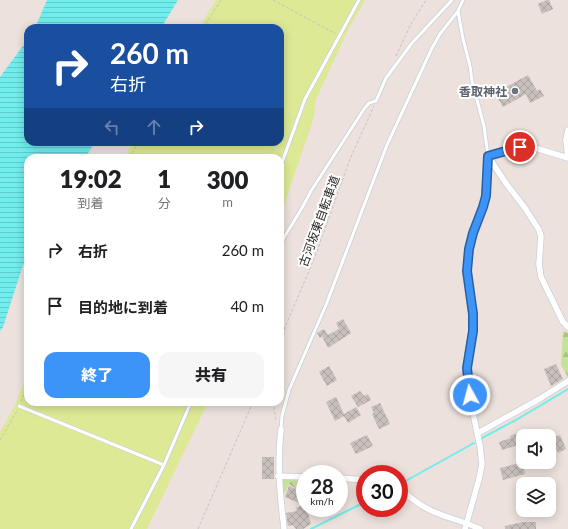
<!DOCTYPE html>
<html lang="ja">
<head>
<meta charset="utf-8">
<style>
	body { margin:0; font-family:Lato,"Noto Sans JP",sans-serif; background:#f6f6f6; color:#202124; height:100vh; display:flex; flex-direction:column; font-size:15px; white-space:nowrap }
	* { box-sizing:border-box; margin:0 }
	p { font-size:13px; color:#757577 }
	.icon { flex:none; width:22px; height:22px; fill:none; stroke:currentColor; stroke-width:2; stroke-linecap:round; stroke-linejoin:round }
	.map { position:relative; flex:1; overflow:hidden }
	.panel { position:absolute; left:24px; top:154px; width:260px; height:252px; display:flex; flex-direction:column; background:#fff; border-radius:12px; box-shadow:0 2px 10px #0003 }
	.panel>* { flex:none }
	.hud { position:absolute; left:24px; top:24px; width:260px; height:122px; border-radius:12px; box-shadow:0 2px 10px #0003; background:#1a4fa0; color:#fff; overflow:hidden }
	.fabs { position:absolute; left:516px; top:429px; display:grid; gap:8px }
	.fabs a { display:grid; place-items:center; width:40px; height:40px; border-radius:8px; background:#fff; box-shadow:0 2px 10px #0003; font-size:20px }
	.speed { position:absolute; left:296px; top:465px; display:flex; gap:8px; font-size:20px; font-weight:700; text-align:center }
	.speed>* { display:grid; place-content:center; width:52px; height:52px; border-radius:50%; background:#fff; box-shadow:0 2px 10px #0003; line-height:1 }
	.speed small { font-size:10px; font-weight:400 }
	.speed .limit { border:6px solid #d22; background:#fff; color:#111 }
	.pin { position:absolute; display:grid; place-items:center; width:34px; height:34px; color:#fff; margin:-17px; border:2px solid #fff; border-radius:50%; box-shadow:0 1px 4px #0007 }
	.me { position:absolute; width:44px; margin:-22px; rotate:353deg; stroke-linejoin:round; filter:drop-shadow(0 0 3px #0008) }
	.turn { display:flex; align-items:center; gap:14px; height:84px; padding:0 20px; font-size:18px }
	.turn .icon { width:52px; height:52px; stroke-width:2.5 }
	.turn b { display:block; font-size:28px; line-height:34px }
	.lanes { display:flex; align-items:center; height:38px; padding:0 20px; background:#0003; justify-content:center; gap:20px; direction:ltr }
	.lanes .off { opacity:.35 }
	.eta { display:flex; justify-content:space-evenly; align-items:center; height:68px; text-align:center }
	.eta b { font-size:24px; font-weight:800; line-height:28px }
	.primary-button { display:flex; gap:8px; margin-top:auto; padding:8px 20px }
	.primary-button a { flex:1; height:46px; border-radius:12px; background:#3d94f8; color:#fff; font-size:16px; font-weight:800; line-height:46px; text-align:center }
	.primary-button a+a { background:#f6f6f6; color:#202124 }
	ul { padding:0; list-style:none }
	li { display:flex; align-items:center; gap:12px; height:56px; padding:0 20px }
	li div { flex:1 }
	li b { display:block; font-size:15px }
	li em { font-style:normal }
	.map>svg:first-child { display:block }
	.forest { fill:url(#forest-firs) }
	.pitch { fill:#dde995 }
	.water { fill:url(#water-rules) }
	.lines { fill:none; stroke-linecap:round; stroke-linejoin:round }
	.stream { stroke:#70edec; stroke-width:2 }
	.building { fill:url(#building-cross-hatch) }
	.service-casing { stroke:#c8cfd8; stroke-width:4.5 }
	.minor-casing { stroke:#c8cfd8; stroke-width:7 }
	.path { stroke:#c3c3c3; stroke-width:1; stroke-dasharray:3 2; stroke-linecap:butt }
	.service { stroke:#fff; stroke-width:3 }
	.minor { stroke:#fff; stroke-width:5.5 }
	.route-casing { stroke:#2860a1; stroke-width:10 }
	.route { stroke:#3d94f8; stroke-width:7 }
	.worship-dot { fill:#6b7280; stroke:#fff; stroke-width:1.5 }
	.labels { text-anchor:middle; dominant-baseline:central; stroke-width:4; stroke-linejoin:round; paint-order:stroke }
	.worship-label { font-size:12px; font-weight:bold; fill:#5b616d; stroke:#fff; text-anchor:end }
	.street-label { font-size:12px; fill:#2a2a2a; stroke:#fff }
</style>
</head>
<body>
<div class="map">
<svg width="568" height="529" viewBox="0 0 568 529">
	<defs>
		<pattern id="forest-firs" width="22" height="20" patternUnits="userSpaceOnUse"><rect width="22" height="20" fill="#c6e299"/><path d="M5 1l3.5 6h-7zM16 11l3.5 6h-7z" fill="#aac284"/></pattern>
		<pattern id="water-rules" width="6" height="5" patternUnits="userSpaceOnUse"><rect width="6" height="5" fill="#70edec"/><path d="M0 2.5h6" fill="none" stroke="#61cbcb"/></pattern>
		<pattern id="building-cross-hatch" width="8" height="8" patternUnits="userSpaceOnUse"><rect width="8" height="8" fill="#c7bfbb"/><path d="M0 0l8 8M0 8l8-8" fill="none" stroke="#aba4a1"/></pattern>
	</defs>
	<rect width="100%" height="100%" fill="#ece1dc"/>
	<path class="forest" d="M 563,331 L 568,333 L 568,377 L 561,365 Z
		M 284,479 L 301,481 L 305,494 L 289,484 L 282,498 L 281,482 Z"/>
	<path class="pitch" d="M 216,0 L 365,0 L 349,28 L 316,99 L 314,117 L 280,217 L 280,158 L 125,158 L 133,142 L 280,142 L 280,28 L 199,28 Z
		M 28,373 L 28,402 L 208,402 L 147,529 L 0,529 L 0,432 L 14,407 Z"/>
	<path class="water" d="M 47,0 L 178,0 L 161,28 L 35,28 Z
		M 28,39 L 28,142 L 95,142 L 85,158 L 28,158 L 28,255 L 23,265 L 3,327 L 0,331 L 0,77 Z"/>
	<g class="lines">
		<path class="stream" d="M 482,438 L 516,420 L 568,389
			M 402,483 L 474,443
			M 311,529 L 365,502"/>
	</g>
	<path class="building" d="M 547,0 L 549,0 L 553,9 L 542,14 L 538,4 Z
		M 528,75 L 537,91 L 540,89 L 544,96 L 530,103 L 526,94 L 503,107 L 495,93 Z
		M 343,319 L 351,333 L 328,348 L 322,336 L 320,338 L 317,333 L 324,329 L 328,335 L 339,329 L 336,323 Z
		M 556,364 L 563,379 L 551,386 L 544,369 Z
		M 329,366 L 337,380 L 327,386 L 319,372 Z
		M 360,391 L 364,396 L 368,394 L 371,400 L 358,407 L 351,396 Z
		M 336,397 L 344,414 L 356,407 L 361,415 L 348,423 L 344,416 L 335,421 L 326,402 Z
		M 380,403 L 390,424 L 379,429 L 372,414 L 374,413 L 371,407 Z
		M 523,431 L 523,456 L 518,445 L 502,450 L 499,442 L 511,438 L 510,436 Z
		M 367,435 L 373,446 L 356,454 L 350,443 Z
		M 560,435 L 566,449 L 558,453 L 551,438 Z
		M 262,457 L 274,457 L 274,479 L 262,479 Z
		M 523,462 L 525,474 L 503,480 L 500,468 Z
		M 289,486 L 303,492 L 299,503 L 285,497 Z
		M 305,504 L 311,524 L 303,529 L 296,529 L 293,525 L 288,526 L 286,513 L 297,511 L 296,508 Z
		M 523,522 L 536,522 L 536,529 L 505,529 L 505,526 Z"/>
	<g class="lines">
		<g class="service-casing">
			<path id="service" d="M 463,0 L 458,11 L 463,39 L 470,66 L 472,81 L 484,126 L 488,156
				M 280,168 L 305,99 L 359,0
				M 280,244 L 302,208 L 311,191 L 364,109 L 369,103 L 376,101 L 386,78 L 412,43 L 452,0
				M 19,406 L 164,465
				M 281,429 L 282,416 L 289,390 L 326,305 L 387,145 L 432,48 L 440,34 L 458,11
				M 131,529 L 164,465 L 191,402"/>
		</g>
		<g class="minor-casing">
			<path id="minor" d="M 488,156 L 505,182 L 525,208 L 539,230 L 541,236 L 539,264 L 541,277 L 563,322 L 568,327
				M 488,156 L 509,149 L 529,146 L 568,158
				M 568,158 L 566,140 L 568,130
				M 281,429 C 277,464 280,494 284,529
				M 478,433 L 541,398 L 568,381
				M 278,476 L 305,477
				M 339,478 L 365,480
				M 399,488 C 409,496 418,505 430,510 C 446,518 464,521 480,529
				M 465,529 L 479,479 L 482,464 L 480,446 L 474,418 L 467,369 L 473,331 L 473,314 L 467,271 L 469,249 L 473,233 L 483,207 L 486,196 L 488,156"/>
		</g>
		<path class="path" d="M 273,0 L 336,34
			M 203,28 L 221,0
			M 396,56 L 411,24 L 426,0
			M 130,158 L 138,142
			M 280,328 L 285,327 L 280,356
			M 280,339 L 314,259 L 350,159 L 374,106
			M 21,402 L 28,384
			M 275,402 L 274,409 L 276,421
			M 0,440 L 17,411
			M 198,529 L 253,402"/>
		<use href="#service" class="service"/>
		<use href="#minor" class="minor"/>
	</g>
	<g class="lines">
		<g class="route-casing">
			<path id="route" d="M 470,395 L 467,368 L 473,331 L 473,314 L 467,271 L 469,249 L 473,233 L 483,207 L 486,196 L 488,156 L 520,147"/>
		</g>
		<use href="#route" class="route"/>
	</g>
	<circle class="worship-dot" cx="515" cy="91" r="4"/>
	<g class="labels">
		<g class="worship-label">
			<text x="507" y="91">香取神社</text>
		</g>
		<g class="street-label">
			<text transform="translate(319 221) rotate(-70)">古河坂東自転車道</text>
		</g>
	</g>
</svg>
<div class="fabs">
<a><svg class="icon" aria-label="sound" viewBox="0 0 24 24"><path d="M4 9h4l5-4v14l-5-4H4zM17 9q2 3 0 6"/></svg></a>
<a><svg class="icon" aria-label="layers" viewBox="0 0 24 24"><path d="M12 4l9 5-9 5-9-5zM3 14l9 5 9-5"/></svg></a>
</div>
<div class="speed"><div>28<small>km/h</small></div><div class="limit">30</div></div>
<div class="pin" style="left:520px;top:147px;background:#d93025"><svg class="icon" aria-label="arrive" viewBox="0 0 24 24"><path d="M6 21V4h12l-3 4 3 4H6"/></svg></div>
<svg class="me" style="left:470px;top:395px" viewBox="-20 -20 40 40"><circle r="17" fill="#3d94f8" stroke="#fff" stroke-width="3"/><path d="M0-11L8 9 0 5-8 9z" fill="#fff"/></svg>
<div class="hud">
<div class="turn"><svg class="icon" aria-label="right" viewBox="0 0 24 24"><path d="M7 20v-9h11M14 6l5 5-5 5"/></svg><div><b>260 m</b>右折</div></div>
<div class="lanes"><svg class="icon off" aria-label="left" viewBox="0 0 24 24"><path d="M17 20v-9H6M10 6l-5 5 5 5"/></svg><svg class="icon off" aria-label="ahead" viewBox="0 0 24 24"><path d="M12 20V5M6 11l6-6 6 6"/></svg><svg class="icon" aria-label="right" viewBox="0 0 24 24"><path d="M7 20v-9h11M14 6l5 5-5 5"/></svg></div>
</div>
<section class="panel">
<div class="eta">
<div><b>19:02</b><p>到着</p></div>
<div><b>1</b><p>分</p></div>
<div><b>300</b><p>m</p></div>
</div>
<ul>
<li><svg class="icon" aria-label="right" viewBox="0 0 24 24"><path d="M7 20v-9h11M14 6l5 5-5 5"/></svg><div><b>右折</b></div><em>260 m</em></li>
<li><svg class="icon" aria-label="arrive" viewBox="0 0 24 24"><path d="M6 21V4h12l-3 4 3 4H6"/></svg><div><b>目的地に到着</b></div><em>40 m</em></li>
</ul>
<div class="primary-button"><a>終了</a><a>共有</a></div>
</section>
</div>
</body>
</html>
